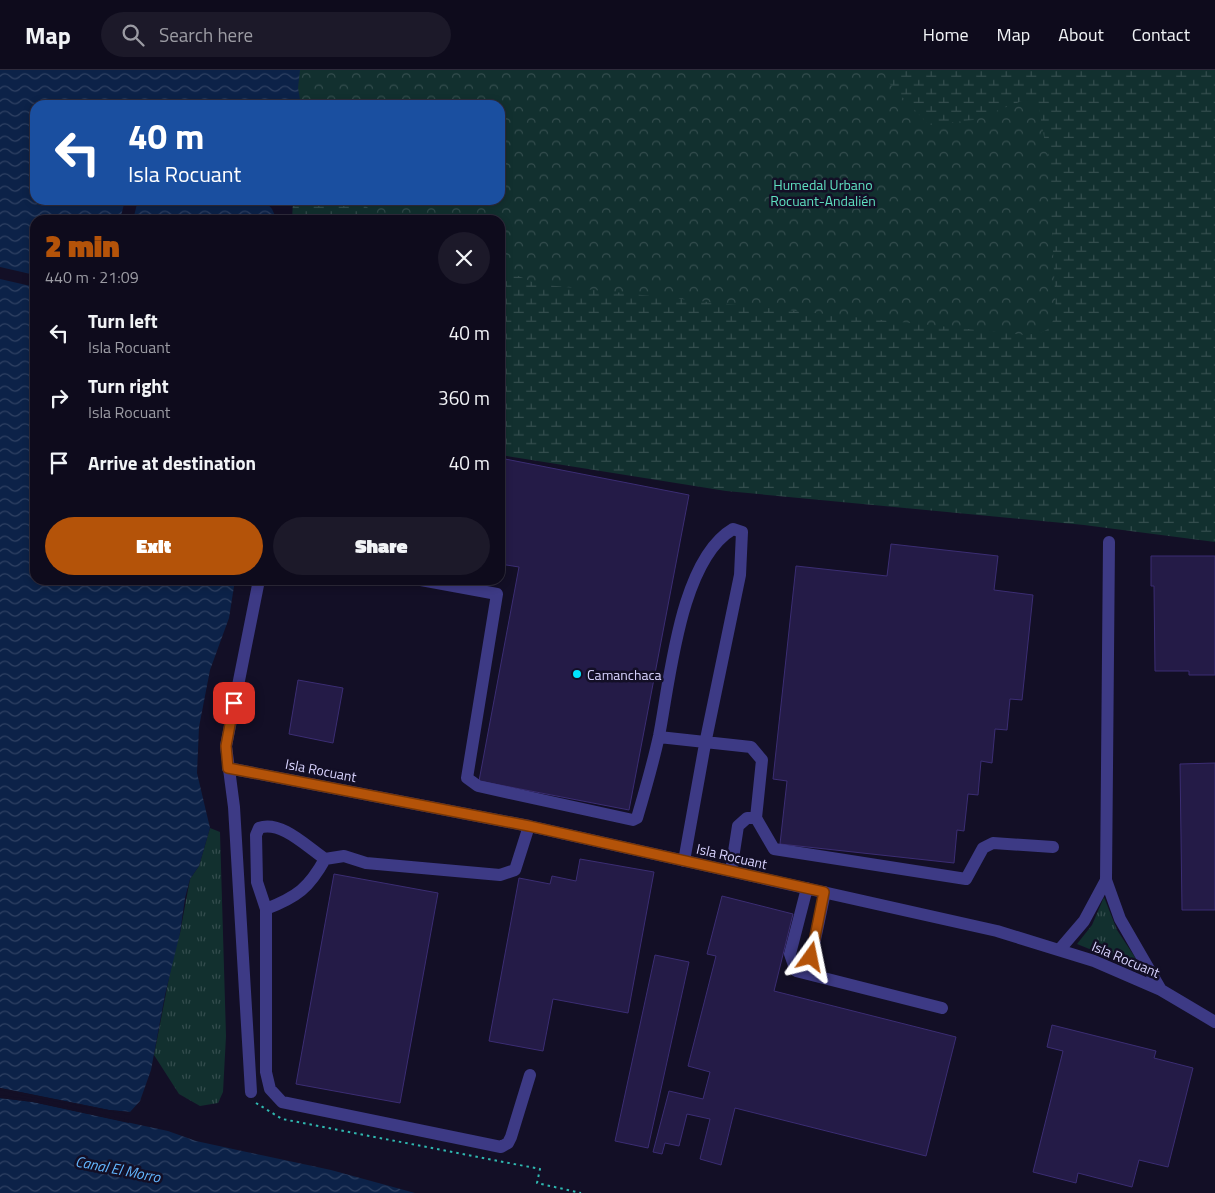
<!DOCTYPE html>
<html lang="en">
<head>
<meta charset="utf-8">
<style>
	body { margin:0; font-family:"Titillium Web",sans-serif; background:#1c1929; color:#f1f3f6; height:100vh; display:flex; flex-direction:column; font-size:19px; white-space:nowrap }
	* { box-sizing:border-box; margin:0 }
	p { font-size:16px; color:#9b9ba3 }
	.icon { flex:none; width:28px; height:28px; fill:none; stroke:currentColor; stroke-width:2; stroke-linecap:round; stroke-linejoin:round }
	.map { position:relative; flex:1; overflow:hidden }
	.sheet { position:absolute; left:30px; top:145px; width:475px; height:370px; display:flex; flex-direction:column; background:#0e0b1c; border-radius:15px; box-shadow:0 2px 8px #0003,0 0 0 1px #2e2b3b }
	.sheet>* { flex:none }
	.banner { position:absolute; left:30px; top:30px; width:475px; height:105px; border-radius:15px; box-shadow:0 2px 8px #0003,0 0 0 1px #2e2b3b; background:#1a4fa0; color:#fff; overflow:hidden }
	.pin { position:absolute; display:grid; place-items:center; width:42px; height:42px; color:#fff; margin:-21px; border-radius:10px; box-shadow:0 2px 8px #0006 }
	.me { position:absolute; width:55px; margin:-28px; rotate:12deg; stroke-linejoin:round; filter:drop-shadow(0 0 4px #0008) }
	.turn { display:flex; align-items:center; gap:18px; height:105px; padding:0 15px; font-size:22px }
	.turn .icon { width:65px; height:65px; stroke-width:2.5 }
	.turn b { display:block; font-size:35px; line-height:42px }
	.round { display:grid; place-items:center; flex:none; width:52px; height:52px; border-radius:26px; background:#1c1929 }
	.head { display:flex; align-items:center; justify-content:space-between; height:85px; padding:0 15px }
	h1 { font-size:30px; font-weight:800; line-height:38px; color:#b45309 }
	.primary-button { display:flex; gap:10px; margin-top:auto; padding:10px 15px }
	.primary-button a { flex:1; height:58px; border-radius:30px; background:#b45309; color:#fff; font-size:20px; font-weight:800; line-height:58px; text-align:center }
	.primary-button a+a { background:#1c1929; color:#f1f3f6 }
	ul { padding:0; list-style:none }
	li { display:flex; align-items:center; gap:15px; height:65px; padding:0 15px }
	li div { flex:1 }
	li b { display:block; font-size:19px }
	li em { font-style:normal }
	header { display:flex; align-items:center; gap:30px; box-sizing:border-box; height:70px; padding:0 25px; background:#0e0b1c; border-bottom:1px solid #2e2b3b }
	header strong { font-size:24px }
	nav { display:flex; gap:28px; margin-inline-start:auto; font-size:18px }
	.search { width:350px; height:45px; background:#1c1929; display:flex; align-items:center; gap:12px; box-sizing:border-box; padding:0 18px; border-radius:28px; color:#9b9ba3; font-size:19px }
	.map>svg:first-child { display:block }
	.grass { fill:url(#grass-tufts) }
	.wetland { fill:url(#wetland-marsh) }
	.park { fill:url(#park-crowns) }
	.water { fill:url(#water-waves) }
	.pier { fill:#130f26 }
	.building { fill:#241b47; stroke:#3b2d73 }
	.lines { fill:none; stroke-linecap:round; stroke-linejoin:round }
	.path { stroke:#2fb8b0; stroke-width:2; stroke-dasharray:2.5 4; stroke-linecap:butt }
	.minor { stroke:#3d3a85; stroke-width:12 }
	.route-casing { stroke:#753606; stroke-width:12 }
	.route { stroke:#b45309; stroke-width:9 }
	.poi-dot { fill:#00e5ff; stroke:#130f26; stroke-width:2 }
	.labels { text-anchor:middle; dominant-baseline:central; stroke-width:5; stroke-linejoin:round; paint-order:stroke }
	.park-label { font-size:14px; fill:#5fe0c0; stroke:#130f26 }
	.poi-label { font-size:14px; fill:#d9d4ff; stroke:#130f26; text-anchor:start }
	.street-label { font-size:14px; fill:#d9d4ff; stroke:#130f26 }
	.water-label { font-size:15px; font-style:italic; fill:#62b6ff; stroke:#130f26 }
</style>
</head>
<body>
<header>
<strong>Map</strong>
<div class="search"><svg class="icon" aria-label="search" viewBox="0 0 24 24"><circle cx="10" cy="10" r="6"/><path d="M15 15l6 6"/></svg>Search here</div>
<nav><a>Home</a><a>Map</a><a>About</a><a>Contact</a></nav>
</header>
<div class="map">
<svg width="1215" height="1123" viewBox="0 0 1215 1123">
	<defs>
		<pattern id="grass-tufts" width="24" height="20" patternUnits="userSpaceOnUse" patternTransform="scale(1.25)"><rect width="24" height="20" fill="#12302f"/><path d="M3 7l-1-3M5 7V3M7 7l1-3M15 17l-1-3M17 17v-4M19 17l1-3" fill="none" stroke="#344d4e"/></pattern>
		<pattern id="wetland-marsh" width="20" height="14" patternUnits="userSpaceOnUse" patternTransform="scale(1.25)"><rect width="20" height="14" fill="#12302f"/><path d="M1 5h8M5 5V1M11 12h8M15 12V8" fill="none" stroke="#344d4e"/></pattern>
		<pattern id="park-crowns" width="20" height="18" patternUnits="userSpaceOnUse" patternTransform="scale(1.25)"><rect width="20" height="18" fill="#12302f"/><path d="M2 6a3 3 0 1 1 6 0M12 15a3 3 0 1 1 6 0" fill="none" stroke="#344d4e"/></pattern>
		<pattern id="water-waves" width="16" height="10" patternUnits="userSpaceOnUse" patternTransform="scale(1.25)"><rect width="16" height="10" fill="#0c2248"/><path d="M0 5q4-4 8 0t8 0" fill="none" stroke="#2f4163"/></pattern>
	</defs>
	<rect width="100%" height="100%" fill="#130f26"/>
	<path class="grass" d="M 210,758 L 220,762 L 226,966 L 223,1022 L 218,1033 L 200,1036 L 179,1024 L 154,985 L 175,877 L 180,863 L 190,809 L 199,796 Z
		M 1104,827 L 1117,860 L 1144,901 L 1077,874 L 1092,855 Z"/>
	<path class="wetland" d="M 300,0 L 1215,0 L 1215,472 L 1084,455 L 726,421 L 500,385 L 500,150 L 292,150 L 293,130 L 500,130 L 500,35 Z"/>
	<path class="park" d="M 138,0 L 886,0 L 889,13 L 929,55 L 973,50 L 1022,31 C 1030,31 1034,32 1039,39 L 1049,95 L 1056,244 C 1048,263 1046,262 1025,265 L 537,214 L 500,198 L 500,150 L 389,150 L 373,143 L 360,130 L 500,130 L 500,35 L 136,35 Z"/>
	<path class="water" d="M 0,0 L 300,0 L 298,18 L 301,35 L 35,35 L 35,130 L 125,130 L 120,150 L 35,150 L 35,205 L 0,197 Z
		M 138,130 L 264,130 L 272,139 L 277,150 L 133,150 Z
		M 0,209 L 35,217 L 35,510 L 235,510 L 229,548 L 210,600 L 199,657 L 197,703 L 210,758 L 199,796 L 190,809 L 185,828 L 180,863 L 165,925 L 151,1000 L 140,1031 L 130,1042 L 109,1040 L 0,1018 Z
		M 0,1028 L 33,1032 L 168,1061 L 196,1071 L 331,1100 L 415,1123 L 0,1123 Z"/>
	<path class="pier" d="M 0,1018 L 109,1040 L 130,1042 L 130,1045 L 26,1026 L 0,1020 Z
		M 0,1025 L 34,1030 L 129,1050 L 129,1053 L 33,1032 L 0,1028 Z"/>
	<path class="building" d="M 500,388 L 689,425 L 629,740 L 479,711 L 519,497 L 500,494 Z
		M 891,474 L 998,486 L 994,520 L 1033,525 L 1022,630 L 1010,629 L 1007,660 L 995,659 L 992,693 L 981,691 L 978,725 L 968,724 L 964,761 L 957,760 L 954,793 L 780,774 L 787,711 L 773,709 L 796,496 L 887,506 Z
		M 1151,486 L 1215,486 L 1215,605 L 1189,605 L 1189,601 L 1155,601 L 1154,516 L 1151,516 Z
		M 298,610 L 343,618 L 333,673 L 289,664 Z
		M 1215,693 L 1215,840 L 1182,840 L 1180,694 Z
		M 580,789 L 654,802 L 628,943 L 553,929 L 543,981 L 489,971 L 519,808 L 550,814 L 552,806 L 576,811 Z
		M 334,804 L 438,823 L 400,1033 L 296,1014 Z
		M 722,826 L 793,844 L 774,921 L 956,967 L 926,1086 L 735,1038 L 721,1095 L 700,1089 L 710,1049 L 687,1044 L 679,1076 L 665,1073 L 662,1084 L 653,1082 L 669,1021 L 703,1029 L 710,1002 L 688,996 L 716,886 L 707,884 Z
		M 655,885 L 689,892 L 648,1078 L 615,1071 Z
		M 1052,955 L 1156,981 L 1154,988 L 1193,998 L 1168,1097 L 1139,1090 L 1132,1117 L 1078,1103 L 1076,1113 L 1033,1102 L 1063,981 L 1047,977 Z"/>
	<g class="lines">
		<path class="path" d="M 256,1033 L 282,1049 L 540,1099 L 537,1113 L 581,1123"/>
		<path class="minor" d="M 1109,472 L 1106,810 L 1120,849 L 1161,920
			M 421,510 L 497,524 L 467,708 L 478,716 L 633,750 L 637,748 C 645,721 653,693 659,666 C 670,610 680,490 733,459 L 742,462 L 740,505 L 705,674 L 684,791
			M 659,667 L 751,677 L 762,690 L 756,748
			M 228,698 L 529,756 L 997,861 L 1094,891 L 1161,920 L 1215,952
			M 529,756 L 515,800 L 500,805 L 366,793 L 344,786 L 325,789 C 307,777 281,750 259,758 L 256,765 L 257,812 L 266,839 L 266,1002 L 270,1019 L 282,1032 L 501,1077 L 508,1073 L 511,1067 L 530,1005
			M 731,801 L 738,756 L 747,748 L 756,748 L 774,779 L 966,809 L 983,778 L 993,773 L 1053,777
			M 807,818 L 790,884 L 796,901 L 942,938
			M 266,839 C 297,827 309,818 325,789
			M 1060,879 L 1084,851 L 1106,810
			M 808,903 L 825,822
			M 251,1022 L 234,737 L 226,676 L 259,510"/>
	</g>
	<g class="lines">
		<g class="route-casing">
			<path id="route" d="M 234,633 L 226,676 L 228,698 L 529,756 L 824,822 L 811,887"/>
		</g>
		<use href="#route" class="route"/>
	</g>
	<circle class="poi-dot" cx="577" cy="604" r="5"/>
	<g class="labels">
		<g class="park-label">
			<text x="823" y="114">Humedal Urbano<tspan x="823" dy="16">Rocuant-Andalién</tspan></text>
		</g>
		<g class="poi-label">
			<text x="587" y="604">Camanchaca</text>
		</g>
		<g class="street-label">
			<text transform="translate(321 700) rotate(11)">Isla Rocuant</text>
			<text transform="translate(732 786) rotate(13)">Isla Rocuant</text>
			<text transform="translate(1126 889) rotate(23)">Isla Rocuant</text>
		</g>
		<g class="water-label">
			<text transform="translate(118 1099) rotate(11)">Canal El Morro</text>
		</g>
	</g>
</svg>
<div class="pin" style="left:234px;top:633px;background:#d93025"><svg class="icon" aria-label="arrive" viewBox="0 0 24 24"><path d="M6 21V4h12l-3 4 3 4H6"/></svg></div>
<svg class="me" style="left:811px;top:887px" viewBox="-20 -20 40 40"><path d="M0-17L14 15 0 8-14 15z" fill="#b45309" stroke="#fff" stroke-width="4"/></svg>
<div class="banner">
<div class="turn"><svg class="icon" aria-label="left" viewBox="0 0 24 24"><path d="M17 20v-9H6M10 6l-5 5 5 5"/></svg><div><b>40 m</b>Isla Rocuant</div></div>
</div>
<section class="sheet">
<div class="head"><div><h1>2 min</h1><p>440 m · 21:09</p></div><a class="round"><svg class="icon" aria-label="close" viewBox="0 0 24 24"><path d="M6 6l12 12M18 6L6 18"/></svg></a></div>
<ul>
<li><svg class="icon" aria-label="left" viewBox="0 0 24 24"><path d="M17 20v-9H6M10 6l-5 5 5 5"/></svg><div><b>Turn left</b><p>Isla Rocuant</p></div><em>40 m</em></li>
<li><svg class="icon" aria-label="right" viewBox="0 0 24 24"><path d="M7 20v-9h11M14 6l5 5-5 5"/></svg><div><b>Turn right</b><p>Isla Rocuant</p></div><em>360 m</em></li>
<li><svg class="icon" aria-label="arrive" viewBox="0 0 24 24"><path d="M6 21V4h12l-3 4 3 4H6"/></svg><div><b>Arrive at destination</b></div><em>40 m</em></li>
</ul>
<div class="primary-button"><a>Exit</a><a>Share</a></div>
</section>
</div>
</body>
</html>
